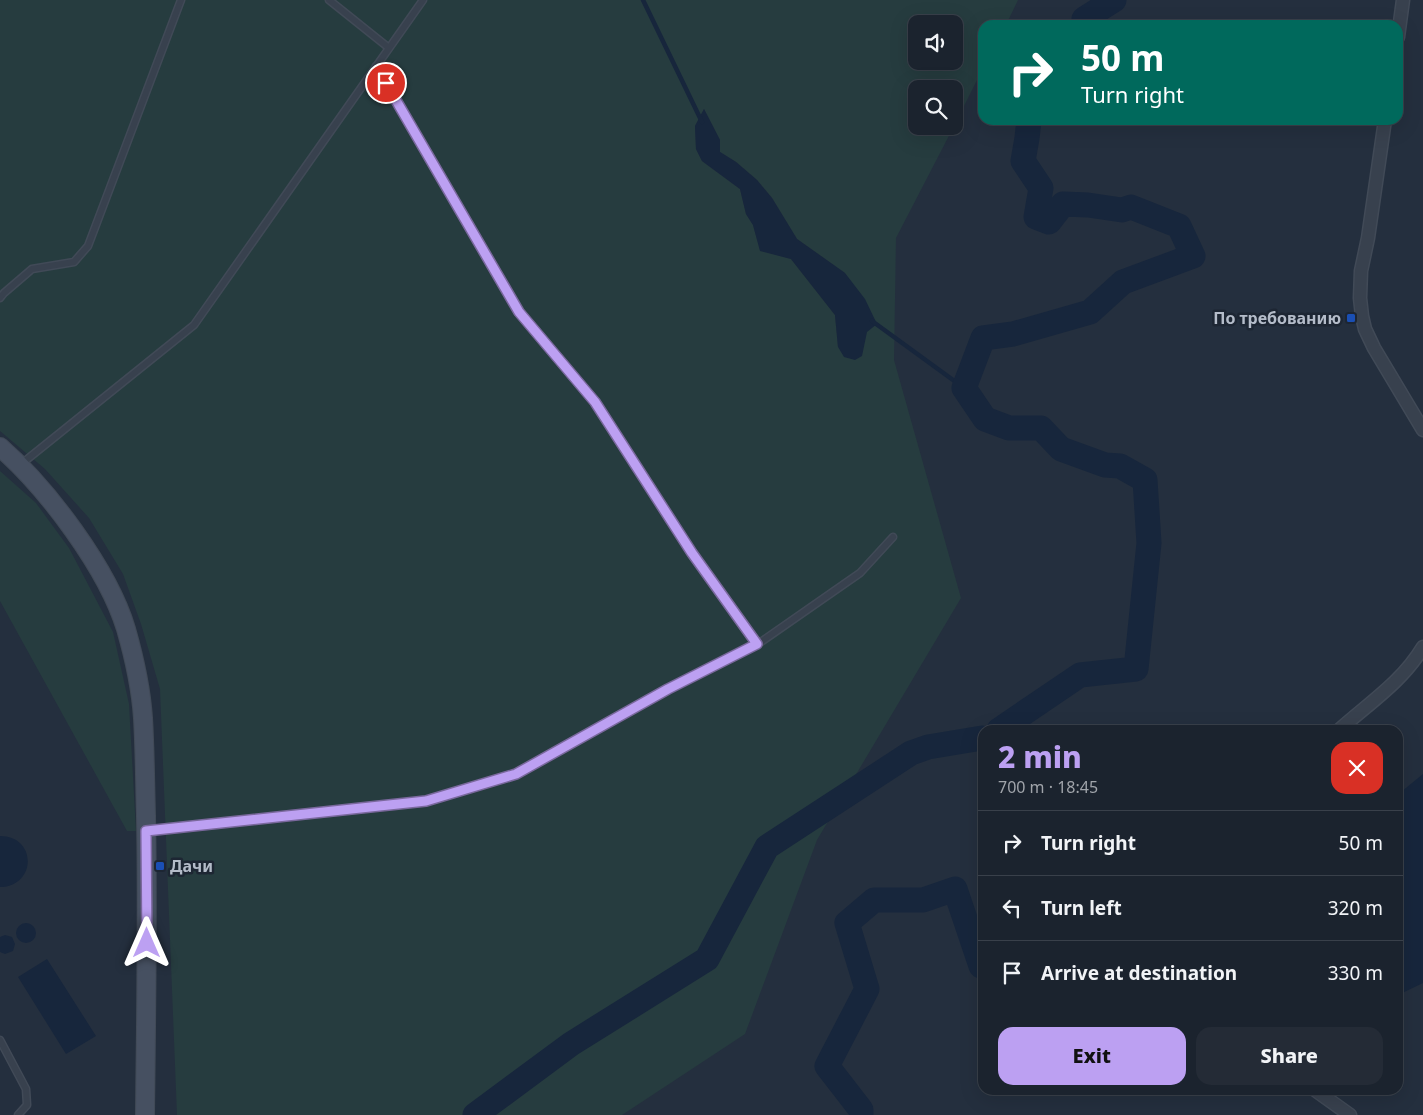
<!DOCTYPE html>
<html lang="en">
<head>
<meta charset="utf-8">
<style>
	body { margin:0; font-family:"Noto Sans",sans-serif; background:#242b36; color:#f1f3f6; height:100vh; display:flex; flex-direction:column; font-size:19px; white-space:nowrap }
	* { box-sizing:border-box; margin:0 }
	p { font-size:16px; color:#a0a4aa }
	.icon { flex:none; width:28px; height:28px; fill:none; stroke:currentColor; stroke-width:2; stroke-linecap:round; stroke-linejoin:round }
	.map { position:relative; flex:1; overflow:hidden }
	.panel { position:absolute; left:978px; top:725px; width:425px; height:370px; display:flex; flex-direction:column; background:#1b232e; border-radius:15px; box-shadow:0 5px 20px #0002,0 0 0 1px #39404a }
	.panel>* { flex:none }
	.banner { position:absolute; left:978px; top:20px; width:425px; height:105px; border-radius:15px; box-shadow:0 5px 20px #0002,0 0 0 1px #39404a; background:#00695c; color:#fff; overflow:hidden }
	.buttons { position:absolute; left:908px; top:15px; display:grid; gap:10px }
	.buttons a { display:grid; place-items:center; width:55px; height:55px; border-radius:10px; background:#1b232e; box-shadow:0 5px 20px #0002,0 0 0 1px #39404a; font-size:25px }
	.pin { position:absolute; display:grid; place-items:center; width:42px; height:42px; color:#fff; margin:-21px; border:2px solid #fff; border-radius:50%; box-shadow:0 1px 5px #0007 }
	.me { position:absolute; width:55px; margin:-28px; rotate:0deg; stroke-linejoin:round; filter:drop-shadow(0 0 4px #0008) }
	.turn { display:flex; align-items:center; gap:18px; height:105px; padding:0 20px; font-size:22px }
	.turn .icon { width:65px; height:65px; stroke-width:2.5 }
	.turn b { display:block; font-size:35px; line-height:42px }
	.round { display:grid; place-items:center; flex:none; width:52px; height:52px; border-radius:15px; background:#242b36 }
	.headline { display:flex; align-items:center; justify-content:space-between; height:85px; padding:0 20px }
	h1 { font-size:30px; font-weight:800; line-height:38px; color:#bca0f2 }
	.action { display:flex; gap:10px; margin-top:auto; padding:10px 20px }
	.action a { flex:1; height:58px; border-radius:15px; background:#bca0f2; color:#111; font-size:20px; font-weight:800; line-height:58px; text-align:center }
	.action a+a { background:#242b36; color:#f1f3f6 }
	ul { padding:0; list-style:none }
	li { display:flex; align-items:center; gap:15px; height:65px; padding:0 20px; border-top:1px solid #39404a }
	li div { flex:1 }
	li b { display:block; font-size:19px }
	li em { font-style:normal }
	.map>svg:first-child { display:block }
	.green { fill:#263c3f; fill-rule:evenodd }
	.water { fill:#17263c }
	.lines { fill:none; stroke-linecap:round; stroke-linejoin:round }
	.stream { stroke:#17263c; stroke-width:4.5 }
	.river { stroke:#17263c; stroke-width:25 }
	.lane-casing { stroke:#414a57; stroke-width:9 }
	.street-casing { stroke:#414a57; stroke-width:15 }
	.secondary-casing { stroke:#414a57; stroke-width:20 }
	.lane { stroke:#38414e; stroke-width:6 }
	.street { stroke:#38414e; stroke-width:12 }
	.secondary { stroke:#465061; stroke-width:18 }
	.route-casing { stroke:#7a689d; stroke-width:12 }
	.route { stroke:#bca0f2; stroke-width:9 }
	.transit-dot { fill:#1a4fb4; stroke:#1d2633; stroke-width:2 }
	.labels { text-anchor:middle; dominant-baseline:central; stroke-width:5; stroke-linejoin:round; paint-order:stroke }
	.poi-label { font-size:16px; font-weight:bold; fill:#b4bcc9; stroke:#1d2633; text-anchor:end }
</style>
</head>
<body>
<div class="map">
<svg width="1423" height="1115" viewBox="0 0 1423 1115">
	<rect width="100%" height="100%" fill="#242f3e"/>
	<path class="green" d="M 0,0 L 1018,0 L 1006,25 L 982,25 L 982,70 L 954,126 L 954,89 L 916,89 L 916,126 L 954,126 L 896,238 L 894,360 L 961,598 L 817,840 L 745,1034 L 622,1115 L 177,1115 L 160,689 L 141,624 L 123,574 L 89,518 L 45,469 L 0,431 ZM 916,24 L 954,24 L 954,61 L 916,61 ZM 704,109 L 720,140 L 720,152 L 736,162 L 757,180 L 772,198 L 797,239 L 845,273 L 838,347 L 835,315 L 791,259 L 760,250 L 753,225 L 746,214 L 740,189 L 702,161 L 696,149 L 695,126 Z
		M 0,471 L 36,503 L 69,548 L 113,632 L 129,704 L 136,831 L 127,831 L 0,601 Z"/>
	<path class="water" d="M 704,109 L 720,140 L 720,152 L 736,162 L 757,180 L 772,198 L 797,239 L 845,273 L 865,299 L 877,324 L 867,332 L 862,356 L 855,360 L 844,357 L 838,347 L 835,315 L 791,259 L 760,251 L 753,225 L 746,214 L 740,189 L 702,161 L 696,149 L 695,126 Z
		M 1423,774 L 1423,983 L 1398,995 L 1398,792 L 1401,792 Z
		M 0,836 C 37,836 37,886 0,887 Z
		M16 933a10 10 0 1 1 20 0a10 10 0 1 1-20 0Z
		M 5,935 L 12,937 L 15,944 L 13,951 L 5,954 L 0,952 L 0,937 Z
		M 47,959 L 96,1036 L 66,1054 L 18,977 Z"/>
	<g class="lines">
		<path class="stream" d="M 643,0 L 702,122
			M 872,321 L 964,388"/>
		<path class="river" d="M 1086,25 L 1084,19 L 1114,0
			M 999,730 L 1080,675 L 1136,669 L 1149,543 L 1145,480 L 1120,466 L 1105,465 L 1061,449 L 1041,428 L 1009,428 L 985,419 L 964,388 L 983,338 L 1013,334 L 1090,312 L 1123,282 L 1193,256 L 1179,226 L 1131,207 L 1122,210 L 1088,205 L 1063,204 L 1049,222 L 1036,217 L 1041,188 L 1023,161 L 1027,138 L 1029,120
			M 475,1115 L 571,1044 L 707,959 L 767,847 L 911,753 L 928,747 L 982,738
			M 861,1115 L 861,1110 L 827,1066 L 867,989 L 847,923 L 874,900 L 923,900 L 955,889 L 981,966 L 982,966"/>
		<g class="lane-casing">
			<path id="lane" d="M 329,0 L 389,48
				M 376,66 L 519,312 L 595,402 L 692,553 L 757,644
				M 0,298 L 4,293 L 32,269 L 74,262 L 88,246 L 181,0
				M 20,465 L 194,325 L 423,0
				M 147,831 L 426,801 L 516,774 L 668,689 L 758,644 L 860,573 L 893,537
				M 0,1040 L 26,1089 L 27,1105 L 18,1115"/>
		</g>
		<g class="street-casing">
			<path id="street" d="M 1398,37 L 1403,0
				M 1385,120 L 1368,238 L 1361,271 L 1360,298 L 1362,316 L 1365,329 L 1374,348 L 1423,430
				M 1339,730 C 1369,703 1402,682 1423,647
				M 1315,1090 L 1350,1115"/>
		</g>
		<g class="secondary-casing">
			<path id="secondary" d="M 0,447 C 47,488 108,569 126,629 C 134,657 141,688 143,718 C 145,751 145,784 146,816 C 148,916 146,1015 145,1115"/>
		</g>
		<use href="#lane" class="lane"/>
		<use href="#street" class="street"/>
		<use href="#secondary" class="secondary"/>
	</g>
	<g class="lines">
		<g class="route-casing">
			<path id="route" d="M 147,943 L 146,831 L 426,801 L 516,774 L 668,689 L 757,644 L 692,553 L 595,402 L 519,312 L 386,83"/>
		</g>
		<use href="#route" class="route"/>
	</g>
	<g class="transit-dot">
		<rect x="1346" y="313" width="10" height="10" rx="2.5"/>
		<rect x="155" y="861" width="10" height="10" rx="2.5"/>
	</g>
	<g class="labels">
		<g class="poi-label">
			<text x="1341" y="318">По требованию</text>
			<text x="170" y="866" text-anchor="start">Дачи</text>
		</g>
	</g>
</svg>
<div class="buttons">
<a><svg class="icon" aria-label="sound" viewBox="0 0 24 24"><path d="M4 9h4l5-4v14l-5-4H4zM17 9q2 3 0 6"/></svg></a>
<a><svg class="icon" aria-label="search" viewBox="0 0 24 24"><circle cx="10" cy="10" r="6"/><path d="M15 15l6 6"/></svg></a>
</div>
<div class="pin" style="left:386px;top:83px;background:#d93025"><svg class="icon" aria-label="arrive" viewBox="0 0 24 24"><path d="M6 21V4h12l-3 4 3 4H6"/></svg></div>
<svg class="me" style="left:147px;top:943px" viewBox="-20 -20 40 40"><path d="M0-17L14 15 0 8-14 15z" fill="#bca0f2" stroke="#fff" stroke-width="4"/></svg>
<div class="banner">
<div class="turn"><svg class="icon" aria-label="right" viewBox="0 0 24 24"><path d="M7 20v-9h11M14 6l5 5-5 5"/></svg><div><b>50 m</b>Turn right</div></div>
</div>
<section class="panel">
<div class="headline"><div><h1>2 min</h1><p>700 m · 18:45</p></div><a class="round" style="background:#d93025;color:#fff"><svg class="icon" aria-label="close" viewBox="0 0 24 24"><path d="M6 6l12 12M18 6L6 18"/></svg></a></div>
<ul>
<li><svg class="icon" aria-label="right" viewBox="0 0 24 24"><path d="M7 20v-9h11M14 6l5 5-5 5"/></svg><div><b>Turn right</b></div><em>50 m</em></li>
<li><svg class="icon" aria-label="left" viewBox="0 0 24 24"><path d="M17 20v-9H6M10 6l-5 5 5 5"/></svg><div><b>Turn left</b></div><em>320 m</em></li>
<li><svg class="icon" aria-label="arrive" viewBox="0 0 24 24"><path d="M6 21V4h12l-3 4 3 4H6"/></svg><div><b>Arrive at destination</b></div><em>330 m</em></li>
</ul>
<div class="action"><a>Exit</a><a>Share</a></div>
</section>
</div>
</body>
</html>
